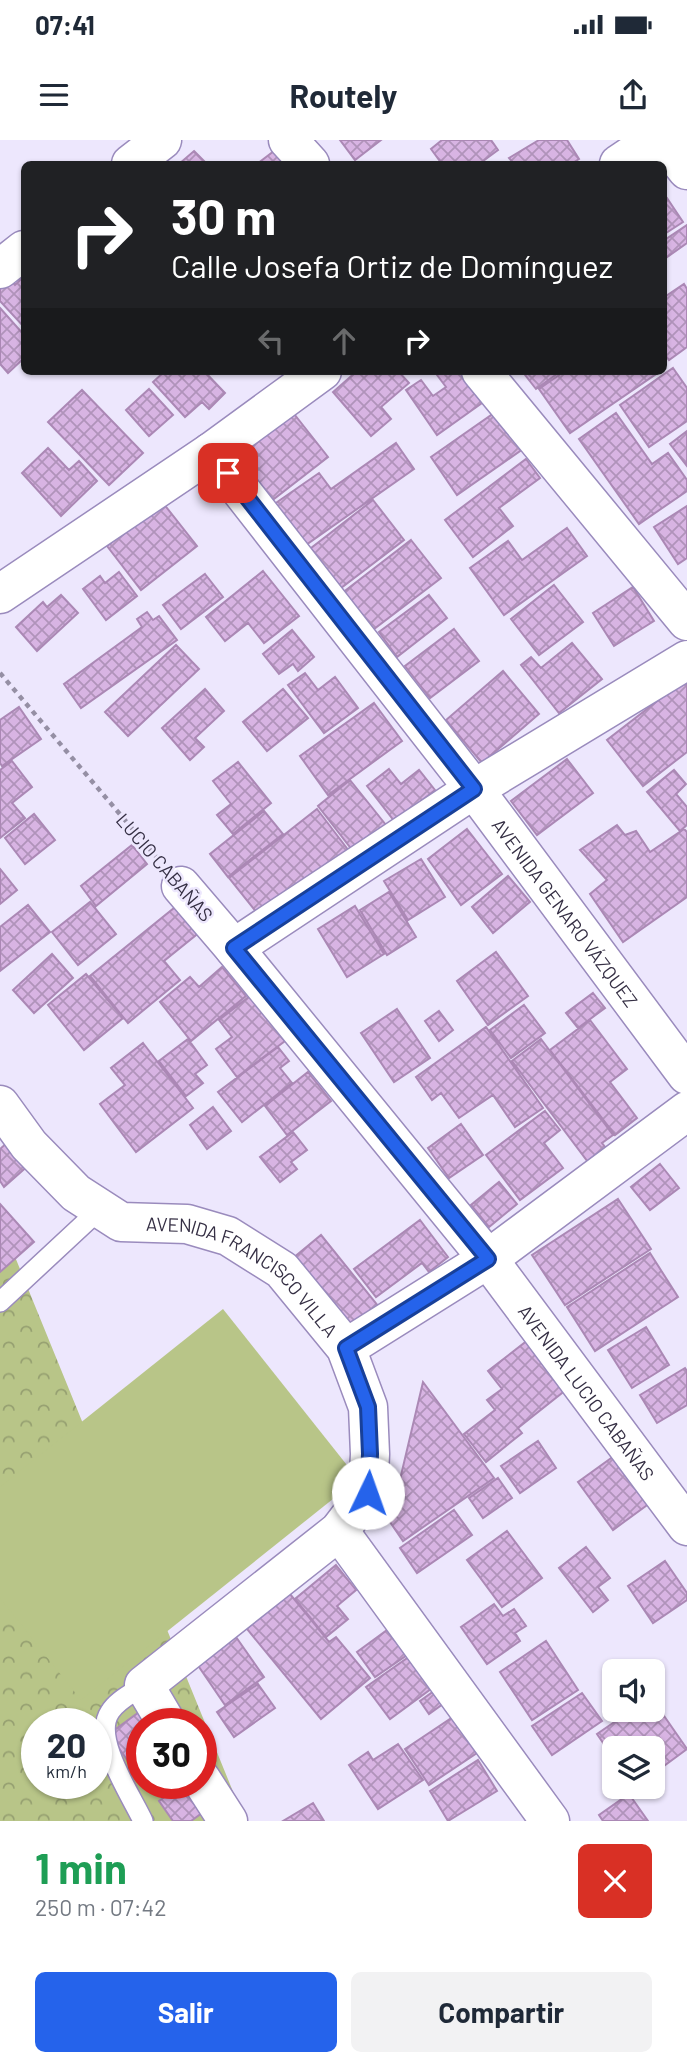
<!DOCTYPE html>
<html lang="es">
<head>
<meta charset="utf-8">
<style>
	body { margin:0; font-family:Barlow,sans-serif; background:#f2f2f3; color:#1f2937; height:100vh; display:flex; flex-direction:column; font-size:26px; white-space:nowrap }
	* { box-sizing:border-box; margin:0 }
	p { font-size:23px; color:#747a83 }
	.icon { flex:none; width:38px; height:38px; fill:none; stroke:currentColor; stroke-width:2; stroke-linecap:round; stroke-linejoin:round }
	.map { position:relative; height:1681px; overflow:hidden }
	.details { display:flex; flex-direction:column; background:#fff; flex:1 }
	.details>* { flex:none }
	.top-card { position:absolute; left:21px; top:21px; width:646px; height:214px; border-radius:10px; box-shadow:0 2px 5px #0004; background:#202124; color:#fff; overflow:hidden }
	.fabs { position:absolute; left:602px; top:1519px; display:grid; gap:14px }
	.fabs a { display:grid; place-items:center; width:63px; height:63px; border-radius:10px; background:#fff; box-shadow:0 2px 5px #0004; font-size:35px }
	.speed { position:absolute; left:21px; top:1568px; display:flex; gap:14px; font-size:35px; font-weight:700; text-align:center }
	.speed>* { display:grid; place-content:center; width:91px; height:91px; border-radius:50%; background:#fff; box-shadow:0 2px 5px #0004; line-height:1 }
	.speed small { font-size:18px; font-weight:400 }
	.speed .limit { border:10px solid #d22; background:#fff; color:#111 }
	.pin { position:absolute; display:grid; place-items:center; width:60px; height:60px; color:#fff; margin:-30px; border-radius:14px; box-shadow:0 4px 10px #0006 }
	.me { position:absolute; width:77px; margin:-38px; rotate:3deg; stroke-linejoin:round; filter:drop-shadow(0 0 5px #0008) }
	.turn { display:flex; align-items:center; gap:24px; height:147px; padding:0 35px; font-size:32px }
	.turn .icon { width:91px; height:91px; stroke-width:2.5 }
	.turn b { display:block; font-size:49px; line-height:60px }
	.lanes { display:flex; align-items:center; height:66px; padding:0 35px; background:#0003; justify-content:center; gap:35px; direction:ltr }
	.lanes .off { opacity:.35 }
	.round { display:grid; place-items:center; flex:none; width:74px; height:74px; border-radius:10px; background:#f2f2f3 }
	.headline { display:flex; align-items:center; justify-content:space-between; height:119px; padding:0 35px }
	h1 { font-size:42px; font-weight:700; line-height:52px; color:#1e9e55 }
	.cta { display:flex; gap:14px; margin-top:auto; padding:14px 35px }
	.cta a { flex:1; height:80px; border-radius:10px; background:#2563eb; color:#fff; font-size:28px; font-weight:700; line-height:80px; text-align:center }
	.cta a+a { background:#f2f2f3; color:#1f2937 }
	.status { display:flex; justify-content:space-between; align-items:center; height:49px; padding:0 35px; background:#fff; direction:ltr }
	.status svg { height:19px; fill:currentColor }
	header { display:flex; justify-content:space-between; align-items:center; height:91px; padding:0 35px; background:#fff; font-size:32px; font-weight:700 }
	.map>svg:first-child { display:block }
	.park { fill:url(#park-crowns); fill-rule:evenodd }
	.garden { fill:#b8c588 }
	.building { fill:url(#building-cross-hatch); stroke:#ab88b5; stroke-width:2 }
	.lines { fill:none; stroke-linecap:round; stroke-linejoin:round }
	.lane-casing { stroke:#9a8bbd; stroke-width:22 }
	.street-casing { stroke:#9a8bbd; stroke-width:41 }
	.path { stroke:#958fa4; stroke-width:4.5; stroke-dasharray:5 5; stroke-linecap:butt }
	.lane { stroke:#fff; stroke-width:19 }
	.street { stroke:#fff; stroke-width:38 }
	.route-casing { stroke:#184099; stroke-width:18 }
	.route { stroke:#2563eb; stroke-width:12 }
	.labels { text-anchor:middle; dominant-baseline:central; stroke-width:5; stroke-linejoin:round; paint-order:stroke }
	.street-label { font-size:19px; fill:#352f44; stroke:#ede7fd }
</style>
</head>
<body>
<div class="status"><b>07:41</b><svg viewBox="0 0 49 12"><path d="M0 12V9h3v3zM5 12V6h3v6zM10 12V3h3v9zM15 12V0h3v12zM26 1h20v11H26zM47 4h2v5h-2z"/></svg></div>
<header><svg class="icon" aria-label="menu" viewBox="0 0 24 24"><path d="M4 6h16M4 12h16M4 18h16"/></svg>Routely<svg class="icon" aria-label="share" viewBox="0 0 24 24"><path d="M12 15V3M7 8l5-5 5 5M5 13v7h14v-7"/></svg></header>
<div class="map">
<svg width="687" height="1681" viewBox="0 0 687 1681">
	<defs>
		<pattern id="park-crowns" width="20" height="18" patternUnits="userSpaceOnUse" patternTransform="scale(1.75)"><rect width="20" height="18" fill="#b8c588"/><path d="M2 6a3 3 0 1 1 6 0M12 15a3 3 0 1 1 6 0" fill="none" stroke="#96a071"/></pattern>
		<pattern id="building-cross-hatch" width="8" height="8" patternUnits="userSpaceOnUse" patternTransform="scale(1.75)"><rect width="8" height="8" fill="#d8b4e3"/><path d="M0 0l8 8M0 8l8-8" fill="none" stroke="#b093ba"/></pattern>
	</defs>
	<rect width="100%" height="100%" fill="#ede7fd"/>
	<path class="park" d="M 0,1080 L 245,1681 L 0,1681 ZM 37,1584 L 96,1584 L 96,1643 L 37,1643 ZM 142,1584 L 201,1584 L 201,1643 L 142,1643 Z"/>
	<path class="garden" d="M 223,1169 L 358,1339 L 81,1560 L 0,1458 L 0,1347 Z"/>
	<path class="building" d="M 340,0 L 381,0 L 355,20 Z
		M 442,0 L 491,0 L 498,10 L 479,24 L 442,24 L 431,9 Z
		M 539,0 L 567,0 L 579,19 L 571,24 L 514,24 L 509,18 Z
		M 278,8 L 291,24 L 257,24 Z
		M 194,11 L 207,24 L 179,24 Z
		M 667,58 L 683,82 L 663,95 L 663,60 Z
		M 687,85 L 687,103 L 663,120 L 663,101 Z
		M 4,132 L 15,145 L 24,136 L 24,187 L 0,161 L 0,136 Z
		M 684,144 L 687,149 L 687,207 L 669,220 L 663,212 L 663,158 Z
		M 0,168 L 24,195 L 24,218 L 8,233 L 0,224 Z
		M 673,228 L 687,248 L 687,281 L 649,307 L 620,265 Z
		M 165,231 L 204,231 L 225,253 L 209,269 L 202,262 L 185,277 L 153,242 Z
		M 357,231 L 398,231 L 409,243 L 381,267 L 391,279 L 371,296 L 333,252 Z
		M 442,231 L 460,231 L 482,263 L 437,295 L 406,250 L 421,240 L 433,256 L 446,247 L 437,235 Z
		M 522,231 L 561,231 L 536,249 Z
		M 565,231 L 658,231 L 659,232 L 570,293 L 539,249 Z
		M 149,249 L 173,275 L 149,296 L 126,270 Z
		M 82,250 L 143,313 L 109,345 L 48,282 Z
		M 291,270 L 328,317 L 270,362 L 233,315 Z
		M 497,271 L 523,309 L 457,355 L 431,317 Z
		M 616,273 L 652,324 L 668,313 L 687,340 L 687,351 L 639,384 L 579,299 Z
		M 687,291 L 687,326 L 670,304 Z
		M 396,303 L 414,329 L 303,407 L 273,365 L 319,333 L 331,349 Z
		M 48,308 L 69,330 L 79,321 L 97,341 L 61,376 L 22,333 Z
		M 526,319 L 540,338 L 499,368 L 513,386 L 473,417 L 445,380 Z
		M 373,360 L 404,400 L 337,451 L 306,412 Z
		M 163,363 L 197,406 L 141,450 L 107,406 Z
		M 687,366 L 687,418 L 678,424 L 654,387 Z
		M 567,388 L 587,416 L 504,475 L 470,428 L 508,401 L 522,420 Z
		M 411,400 L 441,438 L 370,492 L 341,454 Z
		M 263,431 L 299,476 L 264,503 L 248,483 L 225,501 L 206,477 Z
		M 119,432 L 137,456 L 106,480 L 83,449 L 100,436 L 105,443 Z
		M 205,434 L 223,457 L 181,489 L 163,465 Z
		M 554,445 L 583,482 L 539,515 L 511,479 Z
		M 633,447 L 654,481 L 614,506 L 593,473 Z
		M 61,455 L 78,473 L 37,511 L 16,487 L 43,462 L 47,467 Z
		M 429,455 L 447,478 L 397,517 L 379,492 Z
		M 147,472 L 153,480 L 159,476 L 177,500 L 81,568 L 64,544 L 142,487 L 137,479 Z
		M 454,489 L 479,521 L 430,558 L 405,526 Z
		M 292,490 L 314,517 L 298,531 L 293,524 L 279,534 L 263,514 Z
		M 572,503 L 602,539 L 559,573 L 521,525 L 531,517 L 541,528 Z
		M 176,505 L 199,529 L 128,596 L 105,572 Z
		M 503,531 L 539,574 L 482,623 L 446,580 Z
		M 305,533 L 318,550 L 335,537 L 358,568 L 324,593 L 288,545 Z
		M 687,538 L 687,612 L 643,646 L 607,600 Z
		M 205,549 L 224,571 L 195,598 L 204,607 L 190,620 L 162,588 Z
		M 283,549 L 308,578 L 267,611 L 243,582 Z
		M 374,563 L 402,601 L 328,655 L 300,616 Z
		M 19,567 L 41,599 L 2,626 L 0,623 L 0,580 Z
		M 567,619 L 593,653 L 537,695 L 511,661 Z
		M 12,621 L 32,647 L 12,663 L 25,678 L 0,698 L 0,630 Z
		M 238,622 L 271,663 L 233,694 L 217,675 L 231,664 L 213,641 Z
		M 389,629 L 401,644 L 419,630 L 435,650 L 395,682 L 367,646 Z
		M 674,630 L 686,644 L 676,654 L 687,667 L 687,685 L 680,691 L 647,652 Z
		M 350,640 L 386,685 L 353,711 L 318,666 Z
		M 317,669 L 349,711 L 262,779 L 229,738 Z
		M 264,671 L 283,694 L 228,737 L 210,714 Z
		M 34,674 L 55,700 L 25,724 L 5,698 Z
		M 617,685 L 625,695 L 636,691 L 650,712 L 684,689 L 687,692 L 687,757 L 623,802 L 590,754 L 607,740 L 580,710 Z
		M 467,689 L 502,734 L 461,765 L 428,719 Z
		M 132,705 L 147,724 L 96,766 L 81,746 Z
		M 421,719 L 445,757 L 408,780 L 384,741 Z
		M 0,729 L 17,750 L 0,764 Z
		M 508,736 L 530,762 L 493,793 L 472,767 Z
		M 389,752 L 416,797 L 387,815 L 360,770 Z
		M 90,762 L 116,794 L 78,825 L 52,792 Z
		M 179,764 L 201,791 L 164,821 L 180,840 L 128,883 L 90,836 Z
		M 28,765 L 50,792 L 0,831 L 0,787 Z
		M 355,766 L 384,814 L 347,837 L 318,789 Z
		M 496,812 L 528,856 L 488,885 L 457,841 Z
		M 52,814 L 73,838 L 34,873 L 13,850 Z
		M 222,827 L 246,856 L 191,901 L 160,862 L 190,837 L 199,847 Z
		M 86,834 L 123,878 L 84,910 L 48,865 Z
		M 593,853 L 605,868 L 578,888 L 566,873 Z
		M 250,856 L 285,901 L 237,937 L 216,909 L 232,897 L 219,880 Z
		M 524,865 L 545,893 L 511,918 L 490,890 Z
		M 397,869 L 430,918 L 394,942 L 361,893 Z
		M 439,871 L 453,890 L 439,901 L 425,881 Z
		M 590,880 L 627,929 L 610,942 L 637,978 L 615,995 L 550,910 Z
		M 486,887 L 543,968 L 515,987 L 493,955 L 459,978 L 441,953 L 432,960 L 416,937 Z
		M 188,899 L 207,925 L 195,934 L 203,943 L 186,956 L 159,921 Z
		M 541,899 L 613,995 L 602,1003 L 606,1008 L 588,1022 L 512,921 Z
		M 143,903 L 193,968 L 136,1012 L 100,964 L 125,945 L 111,928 Z
		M 278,907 L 289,921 L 280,928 L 292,943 L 242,982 L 218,952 Z
		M 308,932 L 331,961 L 287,995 L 265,966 Z
		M 213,967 L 231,991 L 207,1009 L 190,985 Z
		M 545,971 L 560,990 L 544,1003 L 563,1028 L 520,1060 L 486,1015 Z
		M 461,984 L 483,1015 L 449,1038 L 428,1008 Z
		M 293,992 L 307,1010 L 291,1022 L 297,1029 L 280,1042 L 260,1017 Z
		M 17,994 L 38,1017 L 4,1047 L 0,1041 L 0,1009 Z
		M 660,1024 L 679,1048 L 650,1070 L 631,1047 Z
		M 499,1042 L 517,1064 L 489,1087 L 471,1065 Z
		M 618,1059 L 651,1109 L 565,1165 L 532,1115 Z
		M 0,1064 L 34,1102 L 0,1132 Z
		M 420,1080 L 448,1117 L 429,1132 L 422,1123 L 376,1157 L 354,1129 Z
		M 321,1095 L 379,1167 L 344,1195 L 286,1124 Z
		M 650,1113 L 678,1157 L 595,1211 L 567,1167 Z
		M 646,1187 L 669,1225 L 632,1248 L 608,1210 Z
		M 528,1200 L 567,1249 L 518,1288 L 522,1293 L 486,1322 L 464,1294 L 495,1270 L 487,1260 L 502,1249 L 488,1231 Z
		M 685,1228 L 687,1231 L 687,1265 L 657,1283 L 640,1255 Z
		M 423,1242 L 494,1338 L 403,1401 L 390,1382 Z
		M 538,1301 L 556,1328 L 520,1353 L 501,1326 Z
		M 621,1311 L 650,1363 L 613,1390 L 578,1342 Z
		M 498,1338 L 512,1358 L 483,1378 L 469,1358 Z
		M 454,1370 L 472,1395 L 417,1433 L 400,1408 Z
		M 507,1391 L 542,1438 L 502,1467 L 467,1420 Z
		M 586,1407 L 610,1438 L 598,1447 L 608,1460 L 593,1472 L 559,1428 Z
		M 665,1421 L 687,1453 L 687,1460 L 653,1483 L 628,1446 Z
		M 336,1425 L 356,1450 L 337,1466 L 348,1479 L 326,1497 L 295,1459 Z
		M 281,1443 L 329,1502 L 336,1497 L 370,1538 L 321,1579 L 238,1478 Z
		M 494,1464 L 503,1476 L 514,1469 L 526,1486 L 515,1493 L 520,1501 L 487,1524 L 461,1487 Z
		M 394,1485 L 413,1511 L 375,1537 L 357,1512 Z
		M 236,1497 L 264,1537 L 225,1565 L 197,1524 Z
		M 546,1501 L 578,1550 L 532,1580 L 500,1532 Z
		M 413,1514 L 435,1546 L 390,1579 L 366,1547 Z
		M 258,1544 L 275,1568 L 234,1597 L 217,1572 Z
		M 434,1551 L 443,1564 L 429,1574 L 420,1561 Z
		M 582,1553 L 602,1581 L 552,1615 L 532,1586 Z
		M 653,1560 L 687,1609 L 653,1634 L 653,1608 L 614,1608 L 614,1619 L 597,1594 L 632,1570 L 653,1570 Z
		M 142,1570 L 152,1584 L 142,1584 L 142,1641 L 109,1594 Z
		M 459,1573 L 483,1609 L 429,1645 L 405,1609 Z
		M 398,1604 L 423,1640 L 378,1669 L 349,1625 L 368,1612 L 373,1620 Z
		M 478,1620 L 497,1651 L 448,1681 L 430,1651 Z
		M 184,1643 L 206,1670 L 191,1681 L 173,1681 L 159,1661 Z
		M 629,1654 L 648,1681 L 603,1681 L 599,1675 Z
		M 313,1663 L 324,1681 L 283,1681 Z"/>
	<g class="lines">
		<g class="lane-casing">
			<path id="lane" d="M 0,1162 L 100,1069
				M 143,1681 C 131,1655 92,1598 110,1572 C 117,1560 133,1553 144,1545"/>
		</g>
		<g class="street-casing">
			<g id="street">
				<path d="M 288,0 L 310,24"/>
				<path d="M 663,0 L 687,30"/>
				<path d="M 131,24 L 162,0"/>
				<path d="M 619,24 L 655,0"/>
				<path d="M 0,129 L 24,110"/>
				<path d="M 481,231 L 687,481"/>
				<path id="s1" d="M 211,312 L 474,649 L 687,935"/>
				<path d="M 0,454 L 211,312 L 322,231"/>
				<path id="s2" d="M 181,746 L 234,808 L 488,1119 L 687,1386"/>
				<path d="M 234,808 L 474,649 L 687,520"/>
				<path id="s3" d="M 0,965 L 29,1005 L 76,1053 L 121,1082 L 187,1084 L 228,1096 L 282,1130 L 346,1208 L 368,1267 L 370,1314 L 368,1353 L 339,1391 L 144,1545 L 167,1584"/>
				<path d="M 346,1208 L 488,1119 L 687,971"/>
				<path d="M 339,1391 L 550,1681"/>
				<path d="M 201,1639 L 228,1681"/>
			</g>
		</g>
		<path class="path" d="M 0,533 L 158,719"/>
		<use href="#lane" class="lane"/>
		<use href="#street" class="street"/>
	</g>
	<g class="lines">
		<g class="route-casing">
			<path id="route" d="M 228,333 L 474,649 L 234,808 L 488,1119 L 346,1208 L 368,1267 L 370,1314 L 368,1353"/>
		</g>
		<use href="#route" class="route"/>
	</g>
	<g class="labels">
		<g class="street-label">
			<text transform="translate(165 727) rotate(49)">LUCIO CABAÑAS</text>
			<text stroke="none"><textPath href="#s1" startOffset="581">AVENIDA GENARO VÁZQUEZ</textPath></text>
			<text stroke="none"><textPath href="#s3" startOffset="310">AVENIDA FRANCISCO VILLA</textPath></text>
			<text stroke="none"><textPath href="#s2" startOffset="649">AVENIDA LUCIO CABAÑAS</textPath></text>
		</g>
	</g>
</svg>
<div class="fabs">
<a><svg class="icon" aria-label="sound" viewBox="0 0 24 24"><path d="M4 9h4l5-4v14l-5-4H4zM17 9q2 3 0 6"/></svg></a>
<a><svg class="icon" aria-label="layers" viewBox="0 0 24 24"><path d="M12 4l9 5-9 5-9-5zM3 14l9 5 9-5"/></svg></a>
</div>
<div class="speed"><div>20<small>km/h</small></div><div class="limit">30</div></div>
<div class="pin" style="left:228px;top:333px;background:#d93025"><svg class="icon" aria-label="arrive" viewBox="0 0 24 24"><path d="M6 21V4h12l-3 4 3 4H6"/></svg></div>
<svg class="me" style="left:368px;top:1353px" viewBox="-20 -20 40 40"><circle r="19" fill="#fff"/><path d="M0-13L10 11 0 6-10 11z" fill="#2563eb"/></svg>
<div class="top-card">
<div class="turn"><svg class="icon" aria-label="right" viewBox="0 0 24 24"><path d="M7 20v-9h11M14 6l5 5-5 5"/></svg><div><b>30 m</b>Calle Josefa Ortiz de Domínguez</div></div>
<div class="lanes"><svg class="icon off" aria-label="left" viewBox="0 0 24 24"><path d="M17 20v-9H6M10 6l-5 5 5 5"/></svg><svg class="icon off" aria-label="ahead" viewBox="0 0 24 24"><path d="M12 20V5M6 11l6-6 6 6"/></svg><svg class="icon" aria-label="right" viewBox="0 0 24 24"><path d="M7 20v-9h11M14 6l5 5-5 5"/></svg></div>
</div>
</div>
<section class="details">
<div class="headline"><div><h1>1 min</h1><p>250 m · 07:42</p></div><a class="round" style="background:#d93025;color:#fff"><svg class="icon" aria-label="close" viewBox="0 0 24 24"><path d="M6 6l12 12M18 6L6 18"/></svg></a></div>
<div class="cta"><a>Salir</a><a>Compartir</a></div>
</section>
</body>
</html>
